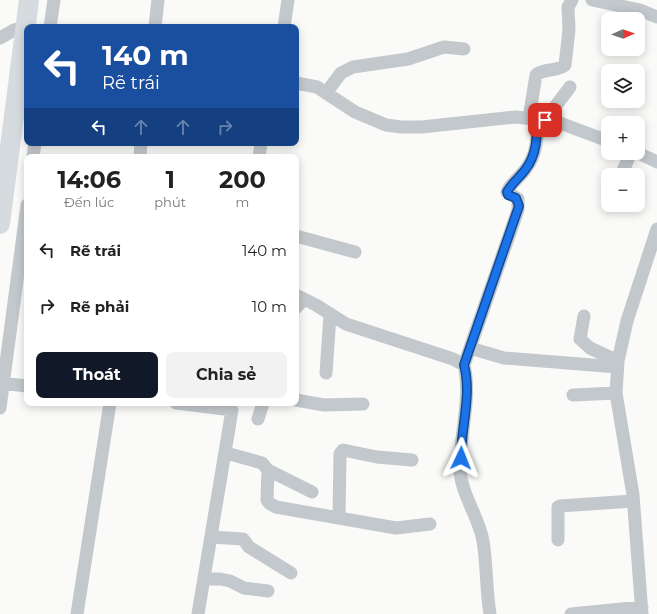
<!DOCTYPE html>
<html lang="vi">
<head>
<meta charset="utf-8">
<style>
	body { margin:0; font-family:Montserrat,sans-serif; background:#f2f2f2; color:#222; height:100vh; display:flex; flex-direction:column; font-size:15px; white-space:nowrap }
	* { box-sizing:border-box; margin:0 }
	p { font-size:13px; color:#767676 }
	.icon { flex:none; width:22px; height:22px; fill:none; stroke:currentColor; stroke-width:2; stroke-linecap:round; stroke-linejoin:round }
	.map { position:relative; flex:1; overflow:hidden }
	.side { position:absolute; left:24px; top:154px; width:275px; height:252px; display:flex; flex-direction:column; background:#fff; border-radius:8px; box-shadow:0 2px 10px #0003 }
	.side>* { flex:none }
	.guide { position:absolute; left:24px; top:24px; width:275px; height:122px; border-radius:8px; box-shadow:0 2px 10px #0003; background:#1a4fa0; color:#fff; overflow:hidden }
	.needle { width:26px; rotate:88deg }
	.fabs { position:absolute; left:601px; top:12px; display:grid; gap:8px }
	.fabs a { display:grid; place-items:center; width:44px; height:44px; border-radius:8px; background:#fff; box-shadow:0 2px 10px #0003; font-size:20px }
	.pin { position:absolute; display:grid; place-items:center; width:34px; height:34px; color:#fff; margin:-17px; border-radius:8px; box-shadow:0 2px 6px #0006 }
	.me { position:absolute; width:44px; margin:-22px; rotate:2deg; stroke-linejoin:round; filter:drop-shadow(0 0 3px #0008) }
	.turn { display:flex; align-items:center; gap:14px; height:84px; padding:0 12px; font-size:18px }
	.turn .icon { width:52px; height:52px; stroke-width:2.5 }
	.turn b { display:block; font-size:28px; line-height:34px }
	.lanes { display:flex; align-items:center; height:38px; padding:0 12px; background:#0003; justify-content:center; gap:20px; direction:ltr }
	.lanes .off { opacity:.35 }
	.eta { display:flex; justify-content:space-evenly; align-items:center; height:68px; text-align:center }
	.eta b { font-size:24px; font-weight:700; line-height:28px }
	.button { display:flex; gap:8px; margin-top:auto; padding:8px 12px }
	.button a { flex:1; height:46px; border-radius:8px; background:#111827; color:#fff; font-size:16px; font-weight:700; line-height:46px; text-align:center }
	.button a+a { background:#f2f2f2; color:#222 }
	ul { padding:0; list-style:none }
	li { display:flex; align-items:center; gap:12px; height:56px; padding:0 12px }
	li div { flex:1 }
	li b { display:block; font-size:15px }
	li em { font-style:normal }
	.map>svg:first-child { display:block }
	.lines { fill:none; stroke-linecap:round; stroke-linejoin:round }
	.minor { stroke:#c3c8cc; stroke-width:13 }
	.highway { stroke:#d6dbdf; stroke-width:20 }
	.route-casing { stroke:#114b97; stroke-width:10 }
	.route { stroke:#1a73e8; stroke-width:7 }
</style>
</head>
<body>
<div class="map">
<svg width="657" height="614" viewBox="0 0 657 614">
	<rect width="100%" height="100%" fill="#fafaf8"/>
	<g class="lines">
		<path class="minor" d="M 592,0 L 640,10 L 657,17
			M 50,27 L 54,0
			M 155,27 L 158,0
			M 284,27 L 288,0
			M 0,38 L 14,30 L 25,27
			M 296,83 L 317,87 L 355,112 L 386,125 L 401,127 L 422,127 L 515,117 L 545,120 L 560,123 L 608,141
			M 326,93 L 341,73 L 353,67 L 408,59 L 444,47 L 464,49
			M 529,118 L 536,75 C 544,68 556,72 565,65 L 569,30 L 568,7 L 572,0
			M 545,120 L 570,87
			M 638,153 L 657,162
			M 33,157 L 35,143
			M 140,157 L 141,143
			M 259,157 L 261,143
			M 621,175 L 631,153
			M 296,236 L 355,252
			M 296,295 L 316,305 L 346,324 L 453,359 L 464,365 C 472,398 459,436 460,471 C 462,496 479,517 483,541 C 487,565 486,590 490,614
			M 296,308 L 304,299
			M 584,316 L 580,339 L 590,348 L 618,361
			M 470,348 L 504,358 L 617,367
			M 464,365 L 518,210 L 518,199 L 507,192 C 510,184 519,178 525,170 C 537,155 538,137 537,119
			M 326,373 L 330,315
			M 0,383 L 27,386
			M 573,395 L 616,393
			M 296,400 L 324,405 L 363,404
			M 176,403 L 232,410 L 198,614
			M 0,408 L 27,205
			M 258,419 L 263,403
			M 226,453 L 262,463 L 268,470 L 267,500 L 269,503 L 276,507 L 396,528 L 430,524
			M 268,470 L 312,492
			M 339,518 L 340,454 L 343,450 L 377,457 L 412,460
			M 211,537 L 243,539 L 249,547 L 291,573
			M 558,540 L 558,507 L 560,506 L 633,501
			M 204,579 L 220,579 L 230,581 L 244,588 L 268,591
			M 77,614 L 110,403
			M 571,614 L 642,607
			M 642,614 L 633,495 L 616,393 L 618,361 L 627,321 L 657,229"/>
		<path class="highway" d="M 0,224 L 29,0"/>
	</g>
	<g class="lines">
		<g class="route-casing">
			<path id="route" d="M 461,458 C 461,426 472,395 464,365 L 519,206 L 516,198 L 508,195 L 507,192 C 511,184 519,178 525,170 C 537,155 537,137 537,119 L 545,120"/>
		</g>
		<use href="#route" class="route"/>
	</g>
</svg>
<div class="fabs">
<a><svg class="needle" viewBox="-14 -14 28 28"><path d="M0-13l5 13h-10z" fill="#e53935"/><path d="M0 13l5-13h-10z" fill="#767676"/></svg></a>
<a><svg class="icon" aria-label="layers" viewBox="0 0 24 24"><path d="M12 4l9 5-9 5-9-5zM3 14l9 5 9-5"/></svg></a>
<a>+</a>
<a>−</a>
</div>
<div class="pin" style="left:545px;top:120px;background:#d93025"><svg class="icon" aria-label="arrive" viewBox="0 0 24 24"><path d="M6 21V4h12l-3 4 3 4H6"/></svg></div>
<svg class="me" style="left:461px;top:458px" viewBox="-20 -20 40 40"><path d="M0-17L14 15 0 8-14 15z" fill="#1a73e8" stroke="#fff" stroke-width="4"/></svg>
<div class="guide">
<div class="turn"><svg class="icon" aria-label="left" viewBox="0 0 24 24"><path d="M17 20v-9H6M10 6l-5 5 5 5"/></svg><div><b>140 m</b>Rẽ trái</div></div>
<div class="lanes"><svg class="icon" aria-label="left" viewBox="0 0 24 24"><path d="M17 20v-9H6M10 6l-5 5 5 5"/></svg><svg class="icon off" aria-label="ahead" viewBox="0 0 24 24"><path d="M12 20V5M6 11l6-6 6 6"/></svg><svg class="icon off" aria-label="ahead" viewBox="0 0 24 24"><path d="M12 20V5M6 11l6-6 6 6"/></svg><svg class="icon off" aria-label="right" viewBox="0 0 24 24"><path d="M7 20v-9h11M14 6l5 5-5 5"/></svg></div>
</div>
<section class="side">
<div class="eta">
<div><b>14:06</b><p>Đến lúc</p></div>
<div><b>1</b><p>phút</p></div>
<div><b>200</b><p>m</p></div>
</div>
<ul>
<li><svg class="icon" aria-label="left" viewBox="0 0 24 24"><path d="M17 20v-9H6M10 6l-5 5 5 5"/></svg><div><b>Rẽ trái</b></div><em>140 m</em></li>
<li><svg class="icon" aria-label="right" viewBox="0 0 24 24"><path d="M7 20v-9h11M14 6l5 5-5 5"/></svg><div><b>Rẽ phải</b></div><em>10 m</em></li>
</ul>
<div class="button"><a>Thoát</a><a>Chia sẻ</a></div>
</section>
</div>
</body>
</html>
